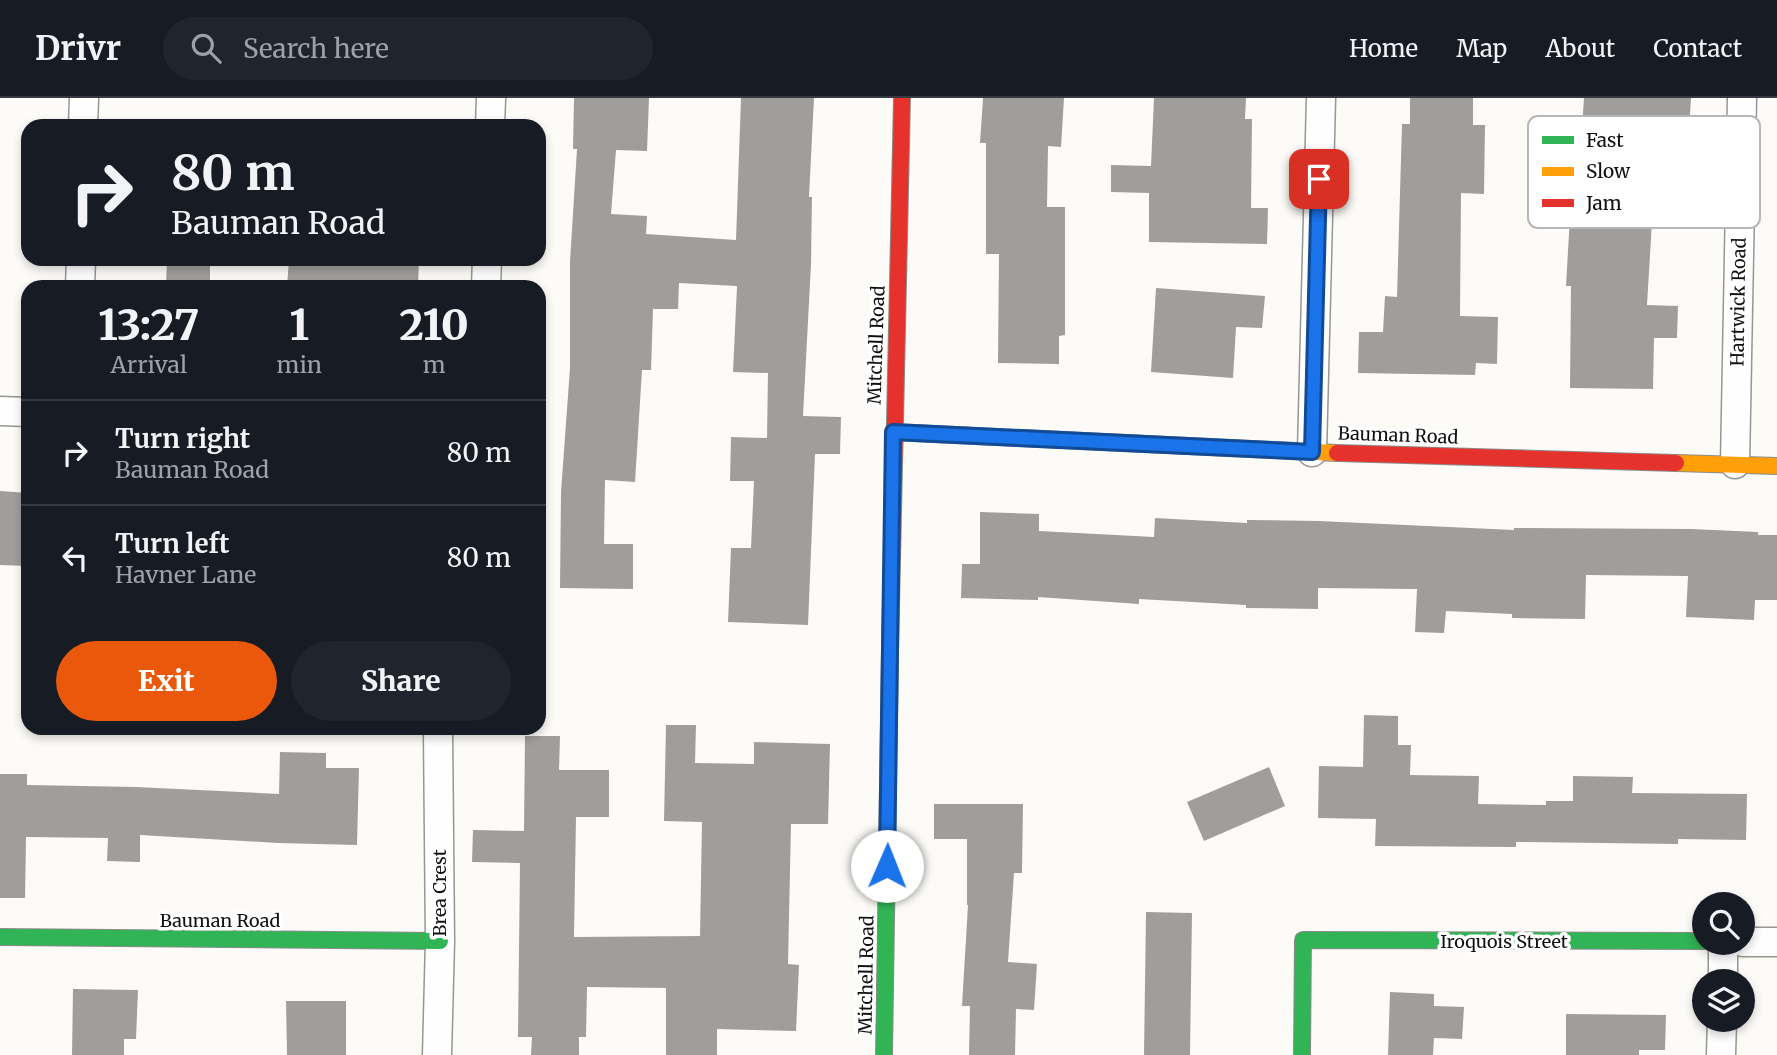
<!DOCTYPE html>
<html lang="en">
<head>
<meta charset="utf-8">
<style>
	body { margin:0; font-family:Merriweather,serif; background:#20242c; color:#f1f3f6; height:100vh; display:flex; flex-direction:column; font-size:26px; white-space:nowrap }
	* { box-sizing:border-box; margin:0 }
	p { font-size:23px; color:#9ea1a6 }
	.icon { flex:none; width:38px; height:38px; fill:none; stroke:currentColor; stroke-width:2; stroke-linecap:round; stroke-linejoin:round }
	.map { position:relative; flex:1; overflow:hidden }
	.drawer { position:absolute; left:21px; top:182px; width:525px; height:455px; display:flex; flex-direction:column; background:#171b24; border-radius:21px; box-shadow:0 4px 10px #0003 }
	.drawer>* { flex:none }
	.top-card { position:absolute; left:21px; top:21px; width:525px; height:147px; border-radius:21px; box-shadow:0 4px 10px #0003; background:#171b24; color:#f1f3f6; overflow:hidden }
	.fabs { position:absolute; left:1692px; top:794px; display:grid; gap:14px }
	.fabs a { display:grid; place-items:center; width:63px; height:63px; border-radius:50%; background:#171b24; box-shadow:0 4px 10px #0003; font-size:35px }
	.pin { position:absolute; display:grid; place-items:center; width:60px; height:60px; color:#fff; margin:-30px; border-radius:14px; box-shadow:0 4px 10px #0006 }
	.me { position:absolute; width:77px; margin:-38px; rotate:1deg; stroke-linejoin:round; filter:drop-shadow(0 0 5px #0008) }
	.turn { display:flex; align-items:center; gap:24px; height:147px; padding:0 35px; font-size:32px }
	.turn .icon { width:91px; height:91px; stroke-width:2.5 }
	.turn b { display:block; font-size:49px; line-height:60px }
	.eta { display:flex; justify-content:space-evenly; align-items:center; height:119px; text-align:center }
	.eta b { font-size:42px; font-weight:800; line-height:49px }
	.button { display:flex; gap:14px; margin-top:auto; padding:14px 35px }
	.button a { flex:1; height:80px; border-radius:42px; background:#ea580c; color:#fff; font-size:28px; font-weight:800; line-height:80px; text-align:center }
	.button a+a { background:#20242c; color:#f1f3f6 }
	ul { padding:0; list-style:none }
	li { display:flex; align-items:center; gap:21px; height:105px; padding:0 35px; border-top:2px solid #363941 }
	li div { flex:1 }
	li b { display:block; font-size:26px }
	li em { font-style:normal }
	header { display:flex; align-items:center; gap:42px; box-sizing:border-box; height:98px; padding:0 35px; background:#171b24; border-bottom:2px solid #363941 }
	header strong { font-size:33px }
	nav { display:flex; gap:38px; margin-inline-start:auto; font-size:24px }
	.search { width:490px; height:63px; background:#20242c; display:flex; align-items:center; gap:18px; box-sizing:border-box; padding:0 24px; border-radius:38px; color:#9ea1a6; font-size:26px }
	.map>svg:first-child { display:block }
	.building { fill:#a09e9c }
	.lines { fill:none; stroke-linecap:round; stroke-linejoin:round }
	.street-casing { stroke:#969694; stroke-width:31 }
	.fast-casing { stroke:#8d8c8b; stroke-width:18 }
	.slow-casing { stroke:#8d8c8b; stroke-width:18 }
	.jam-casing { stroke:#8d8c8b; stroke-width:18 }
	.street { stroke:#fffefe; stroke-width:28 }
	.fast { stroke:#30b455; stroke-width:16 }
	.slow { stroke:#ff9f0a; stroke-width:16 }
	.jam { stroke:#e5322d; stroke-width:16 }
	.route-casing { stroke:#114b97; stroke-width:18 }
	.route { stroke:#1a73e8; stroke-width:12 }
	.labels { text-anchor:middle; dominant-baseline:central; stroke-width:7; stroke-linejoin:round; paint-order:stroke }
	.street-label { font-size:18px; fill:#101010; stroke:#fff }
	.key { fill:#fff; stroke:#b7b7b7; stroke-width:2 }
	.key-label { font-size:19px; fill:#101010 }
</style>
</head>
<body>
<header>
<strong>Drivr</strong>
<div class="search"><svg class="icon" aria-label="search" viewBox="0 0 24 24"><circle cx="10" cy="10" r="6"/><path d="M15 15l6 6"/></svg>Search here</div>
<nav><a>Home</a><a>Map</a><a>About</a><a>Contact</a></nav>
</header>
<div class="map">
<svg width="1777" height="957" viewBox="0 0 1777 957">
	<rect width="100%" height="100%" fill="#fcfbf7"/>
	<path class="building" d="M 574,0 L 649,0 L 647,53 L 616,52 L 611,116 L 647,118 L 646,136 L 736,142 L 741,0 L 814,0 L 809,99 L 812,99 L 811,166 L 803,318 L 841,319 L 840,356 L 815,356 L 808,527 L 728,524 L 731,450 L 751,450 L 754,383 L 730,383 L 731,339 L 767,340 L 768,275 L 733,274 L 737,188 L 679,185 L 678,211 L 653,211 L 651,272 L 642,272 L 635,384 L 605,382 L 604,446 L 633,446 L 633,491 L 560,490 L 561,394 L 570,270 L 570,164 L 577,51 L 573,51 Z
		M 983,0 L 1064,0 L 1061,49 L 1048,48 L 1047,109 L 1065,109 L 1065,237 L 1059,238 L 1059,266 L 998,265 L 999,156 L 986,156 L 986,45 L 980,45 Z
		M 1154,0 L 1246,0 L 1245,21 L 1252,21 L 1251,110 L 1268,110 L 1267,146 L 1149,144 L 1149,95 L 1111,94 L 1111,67 L 1151,68 Z
		M 1410,0 L 1473,0 L 1473,27 L 1485,27 L 1484,96 L 1461,95 L 1460,218 L 1498,219 L 1497,266 L 1476,265 L 1475,277 L 1358,275 L 1359,234 L 1383,234 L 1385,198 L 1397,199 L 1402,26 L 1410,26 Z
		M 1584,0 L 1691,0 L 1687,67 L 1663,66 L 1660,107 L 1653,107 L 1647,207 L 1678,208 L 1677,240 L 1654,240 L 1653,291 L 1570,290 L 1571,188 L 1566,188 L 1570,118 L 1576,118 Z
		M 167,161 L 210,161 L 210,189 L 166,189 Z
		M 289,161 L 419,161 L 418,189 L 287,189 Z
		M 1156,190 L 1265,198 L 1262,230 L 1236,229 L 1233,280 L 1151,274 Z
		M 0,393 L 28,395 L 28,468 L 0,467 Z
		M 980,414 L 1039,416 L 1039,433 L 1154,439 L 1155,420 L 1247,425 L 1247,422 L 1319,423 L 1514,432 L 1514,430 L 1691,431 L 1758,434 L 1758,437 L 1777,437 L 1777,502 L 1755,502 L 1754,522 L 1686,519 L 1688,478 L 1586,477 L 1585,521 L 1512,520 L 1512,516 L 1446,513 L 1444,535 L 1415,534 L 1417,491 L 1318,490 L 1318,511 L 1246,510 L 1246,507 L 1139,501 L 1139,506 L 1038,499 L 1038,502 L 961,500 L 962,466 L 980,466 Z
		M 1364,617 L 1398,618 L 1398,647 L 1411,647 L 1410,677 L 1479,678 L 1478,706 L 1546,707 L 1546,703 L 1573,703 L 1573,678 L 1633,679 L 1632,695 L 1747,696 L 1746,742 L 1678,741 L 1678,746 L 1516,744 L 1516,749 L 1375,748 L 1376,721 L 1318,720 L 1319,668 L 1363,669 Z
		M 666,627 L 696,627 L 695,665 L 754,666 L 754,644 L 830,646 L 828,726 L 791,726 L 788,866 L 799,867 L 796,933 L 717,931 L 717,957 L 666,957 L 666,890 L 587,889 L 586,939 L 579,939 L 579,957 L 531,957 L 532,939 L 518,939 L 520,765 L 472,764 L 473,732 L 524,733 L 525,638 L 560,638 L 559,672 L 609,672 L 609,719 L 576,719 L 574,839 L 700,838 L 702,724 L 664,723 Z
		M 280,654 L 326,655 L 326,670 L 359,670 L 357,747 L 278,745 L 140,737 L 140,764 L 107,763 L 108,740 L 26,739 L 25,800 L 0,800 L 0,676 L 27,676 L 27,687 L 136,689 L 279,696 Z
		M 1269,669 L 1285,708 L 1204,743 L 1187,704 Z
		M 934,706 L 1023,706 L 1022,775 L 1014,775 L 1008,864 L 1037,866 L 1034,912 L 1016,911 L 1015,957 L 969,957 L 970,908 L 962,908 L 968,807 L 967,807 L 967,741 L 934,741 Z
		M 1146,814 L 1192,815 L 1190,957 L 1144,957 Z
		M 73,891 L 138,892 L 136,941 L 124,941 L 124,957 L 72,957 Z
		M 1390,894 L 1434,896 L 1434,908 L 1464,909 L 1462,941 L 1434,940 L 1433,957 L 1388,957 Z
		M 286,903 L 346,903 L 346,957 L 287,957 Z
		M 1566,916 L 1666,917 L 1665,952 L 1639,952 L 1639,957 L 1566,957 Z"/>
	<g class="lines">
		<g class="street-casing">
			<path id="street" d="M 83,28 L 84,0
				M 490,28 L 491,0
				M 80,189 L 81,161
				M 486,189 L 487,161
				M 0,313 L 28,314
				M 1312,354 L 1321,0
				M 1735,366 L 1742,0
				M 1743,844 L 1777,844
				M 1723,884 L 1723,845
				M 437,957 L 440,843 L 438,634
				M 1721,957 L 1722,922"/>
		</g>
		<g class="fast-casing">
			<path id="fast" d="M 0,839 L 440,843
				M 884,957 L 890,553
				M 1302,957 L 1303,842 L 1704,843"/>
		</g>
		<g class="slow-casing">
			<path id="slow" d="M 893,334 L 1337,355
				M 1676,365 L 1777,368"/>
		</g>
		<g class="jam-casing">
			<path id="jam" d="M 1337,355 L 1676,365
				M 890,553 L 902,0"/>
		</g>
		<use href="#street" class="street"/>
		<use href="#fast" class="fast"/>
		<use href="#slow" class="slow"/>
		<use href="#jam" class="jam"/>
	</g>
	<g class="lines">
		<g class="route-casing">
			<path id="route" d="M 887,768 L 893,334 L 1312,354 L 1319,81"/>
		</g>
		<use href="#route" class="route"/>
	</g>
	<g class="labels">
		<g class="street-label">
			<text transform="translate(1738 204) rotate(-89)">Hartwick Road</text>
			<text transform="translate(876 247) rotate(-88)">Mitchell Road</text>
			<text transform="translate(1398 337) rotate(2)">Bauman Road</text>
			<text transform="translate(439 795) rotate(-90)">Brea Crest</text>
			<text x="220" y="822">Bauman Road</text>
			<text x="1504" y="843">Iroquois Street</text>
			<text transform="translate(866 877) rotate(-89)">Mitchell Road</text>
		</g>
	</g>
	<rect x="1528" y="18" width="232" height="112" rx="10" class="key"/>
	<rect x="1542" y="38" width="32" height="8" fill="#30b455"/>
	<rect x="1542" y="69" width="32" height="9" fill="#ff9f0a"/>
	<rect x="1542" y="101" width="32" height="8" fill="#e5322d"/>
	<g class="key-label">
		<text x="1586" y="49">Fast</text>
		<text x="1586" y="80">Slow</text>
		<text x="1586" y="112">Jam</text>
	</g>
</svg>
<div class="fabs">
<a><svg class="icon" aria-label="search" viewBox="0 0 24 24"><circle cx="10" cy="10" r="6"/><path d="M15 15l6 6"/></svg></a>
<a><svg class="icon" aria-label="layers" viewBox="0 0 24 24"><path d="M12 4l9 5-9 5-9-5zM3 14l9 5 9-5"/></svg></a>
</div>
<div class="pin" style="left:1319px;top:81px;background:#d93025"><svg class="icon" aria-label="arrive" viewBox="0 0 24 24"><path d="M6 21V4h12l-3 4 3 4H6"/></svg></div>
<svg class="me" style="left:887px;top:768px" viewBox="-20 -20 40 40"><circle r="19" fill="#fff"/><path d="M0-13L10 11 0 6-10 11z" fill="#1a73e8"/></svg>
<div class="top-card">
<div class="turn"><svg class="icon" aria-label="right" viewBox="0 0 24 24"><path d="M7 20v-9h11M14 6l5 5-5 5"/></svg><div><b>80 m</b>Bauman Road</div></div>
</div>
<section class="drawer">
<div class="eta">
<div><b>13:27</b><p>Arrival</p></div>
<div><b>1</b><p>min</p></div>
<div><b>210</b><p>m</p></div>
</div>
<ul>
<li><svg class="icon" aria-label="right" viewBox="0 0 24 24"><path d="M7 20v-9h11M14 6l5 5-5 5"/></svg><div><b>Turn right</b><p>Bauman Road</p></div><em>80 m</em></li>
<li><svg class="icon" aria-label="left" viewBox="0 0 24 24"><path d="M17 20v-9H6M10 6l-5 5 5 5"/></svg><div><b>Turn left</b><p>Havner Lane</p></div><em>80 m</em></li>
</ul>
<div class="button"><a>Exit</a><a>Share</a></div>
</section>
</div>
</body>
</html>
